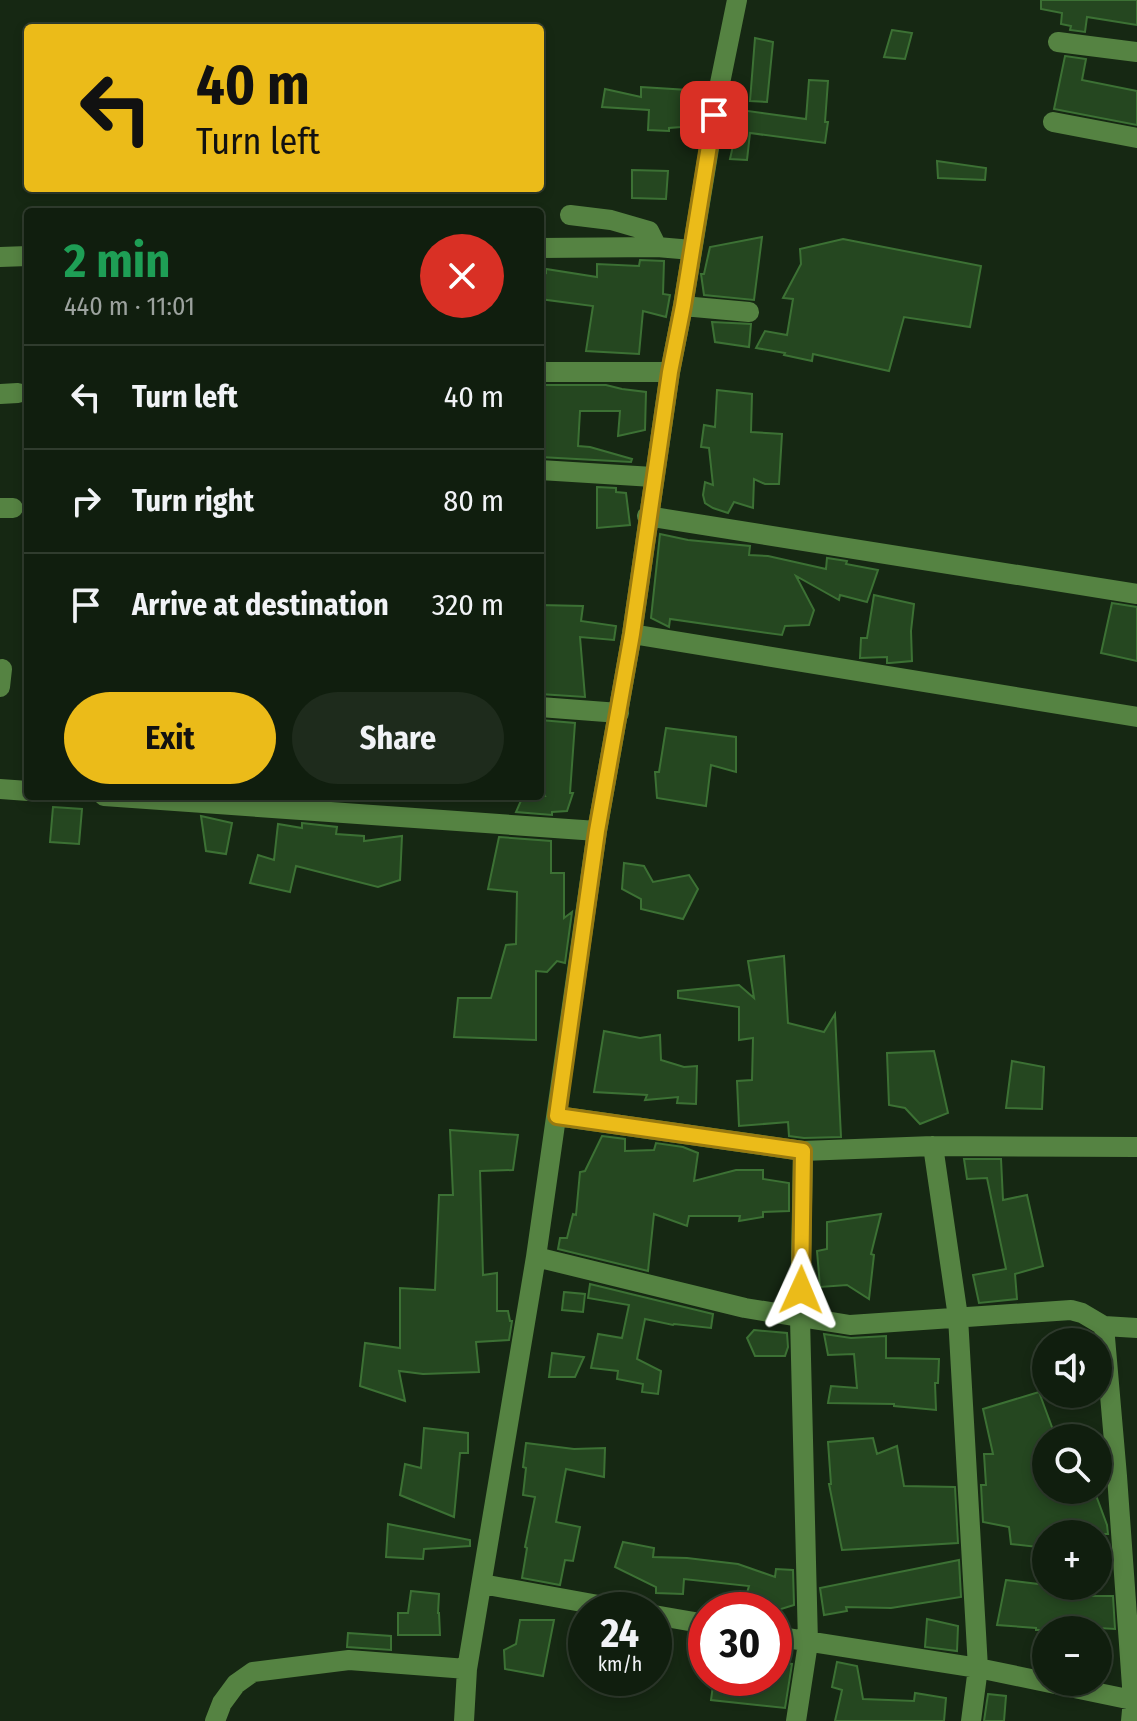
<!DOCTYPE html>
<html lang="en">
<head>
<meta charset="utf-8">
<style>
	body { margin:0; font-family:"Fira Sans Condensed",sans-serif; background:#1e2b1c; color:#f1f3f6; height:100vh; display:flex; flex-direction:column; font-size:30px; white-space:nowrap }
	* { box-sizing:border-box; margin:0 }
	p { font-size:26px; color:#9ca29e }
	.icon { flex:none; width:44px; height:44px; fill:none; stroke:currentColor; stroke-width:2; stroke-linecap:round; stroke-linejoin:round }
	.map { position:relative; flex:1; overflow:hidden }
	.drawer { position:absolute; left:24px; top:208px; width:520px; height:592px; display:flex; flex-direction:column; background:#101e0e; border-radius:8px; box-shadow:0 4px 12px #0003,0 0 0 2px #303c2e }
	.drawer>* { flex:none }
	.top-card { position:absolute; left:24px; top:24px; width:520px; height:168px; border-radius:8px; box-shadow:0 4px 12px #0003,0 0 0 2px #303c2e; background:#ebbb19; color:#111; overflow:hidden }
	.buttons { position:absolute; left:1032px; top:1328px; display:grid; gap:16px }
	.buttons a { display:grid; place-items:center; width:80px; height:80px; border-radius:50%; background:#101e0e; box-shadow:0 4px 12px #0003,0 0 0 2px #303c2e; font-size:40px }
	.speed { position:absolute; left:568px; top:1592px; display:flex; gap:16px; font-size:40px; font-weight:700; text-align:center }
	.speed>* { display:grid; place-content:center; width:104px; height:104px; border-radius:50%; background:#101e0e; box-shadow:0 4px 12px #0003,0 0 0 2px #303c2e; line-height:1 }
	.speed small { font-size:20px; font-weight:400 }
	.speed .limit { border:12px solid #d22; background:#fff; color:#111 }
	.pin { position:absolute; display:grid; place-items:center; width:68px; height:68px; color:#fff; margin:-34px; border-radius:16px; box-shadow:0 4px 12px #0006 }
	.me { position:absolute; width:88px; margin:-44px; rotate:1deg; stroke-linejoin:round; filter:drop-shadow(0 0 6px #0008) }
	.turn { display:flex; align-items:center; gap:28px; height:168px; padding:0 40px; font-size:36px }
	.turn .icon { width:104px; height:104px; stroke-width:2.5 }
	.turn b { display:block; font-size:56px; line-height:68px }
	.round { display:grid; place-items:center; flex:none; width:84px; height:84px; border-radius:42px; background:#1e2b1c }
	.overview { display:flex; align-items:center; justify-content:space-between; height:136px; padding:0 40px }
	h1 { font-size:48px; font-weight:700; line-height:60px; color:#1e9e55 }
	.button { display:flex; gap:16px; margin-top:auto; padding:16px 40px }
	.button a { flex:1; height:92px; border-radius:48px; background:#ebbb19; color:#111; font-size:32px; font-weight:700; line-height:92px; text-align:center }
	.button a+a { background:#1e2b1c; color:#f1f3f6 }
	ul { padding:0; list-style:none }
	li { display:flex; align-items:center; gap:24px; height:104px; padding:0 40px; border-top:2px solid #303c2e }
	li div { flex:1 }
	li b { display:block; font-size:30px }
	li em { font-style:normal }
	.map>svg:first-child { display:block }
	.building { fill:#254720; stroke:#3c7134; stroke-width:2 }
	.lines { fill:none; stroke-linecap:round; stroke-linejoin:round }
	.minor { stroke:#558342; stroke-width:20 }
	.route-casing { stroke:#997a10; stroke-width:20 }
	.route { stroke:#ebbb19; stroke-width:14 }
</style>
</head>
<body>
<div class="map">
<svg width="1137" height="1721" viewBox="0 0 1137 1721">
	<rect width="100%" height="100%" fill="#162813"/>
	<path class="building" d="M 1041,0 L 1137,0 L 1137,25 L 1087,17 L 1085,32 L 1070,30 L 1071,26 L 1061,24 L 1062,13 L 1041,9 Z
		M 892,30 L 912,33 L 905,59 L 884,57 Z
		M 755,38 L 773,42 L 767,102 L 750,101 Z
		M 1065,56 L 1086,59 L 1082,80 L 1137,91 L 1137,125 L 1054,109 Z
		M 809,80 L 828,81 L 825,122 L 828,122 L 825,143 L 750,133 L 747,160 L 730,159 L 741,110 L 806,119 Z
		M 641,87 L 688,90 L 687,113 L 681,127 L 669,128 L 669,131 L 648,130 L 649,110 L 602,107 L 605,89 L 641,97 Z
		M 937,161 L 986,168 L 985,180 L 938,178 Z
		M 632,170 L 668,171 L 666,199 L 632,198 Z
		M 762,237 L 754,300 L 704,295 L 701,274 L 704,274 L 710,247 Z
		M 843,239 L 981,266 L 970,327 L 904,317 L 889,371 L 813,354 L 812,361 L 784,355 L 785,353 L 756,348 L 765,331 L 787,335 L 793,299 L 783,298 L 801,264 L 800,249 Z
		M 640,260 L 664,261 L 663,294 L 670,295 L 666,317 L 643,311 L 639,354 L 586,351 L 593,306 L 540,299 L 540,272 L 546,273 L 546,269 L 597,277 L 597,264 L 639,266 Z
		M 712,322 L 751,324 L 749,347 L 715,342 Z
		M 540,385 L 606,385 L 622,389 L 646,392 L 645,430 L 618,436 L 620,411 L 580,411 L 578,446 L 590,447 L 632,459 L 631,462 L 540,457 Z
		M 717,390 L 752,394 L 751,432 L 782,434 L 779,484 L 765,484 L 754,479 L 753,508 L 734,502 L 728,513 L 713,508 L 705,503 L 703,495 L 705,482 L 713,485 L 709,448 L 701,447 L 704,425 L 715,427 Z
		M 597,487 L 616,488 L 616,492 L 626,493 L 630,525 L 597,528 Z
		M 660,534 L 688,540 L 750,546 L 749,555 L 768,556 L 826,569 L 827,558 L 847,561 L 846,564 L 878,570 L 867,602 L 840,595 L 839,600 L 796,576 L 814,610 L 809,625 L 785,626 L 782,635 L 670,619 L 669,627 L 651,618 Z
		M 874,595 L 914,604 L 911,631 L 912,661 L 890,663 L 887,663 L 887,657 L 860,658 L 861,638 L 867,638 Z
		M 1112,603 L 1137,607 L 1137,661 L 1101,653 Z
		M 540,605 L 583,606 L 581,621 L 616,626 L 614,640 L 580,637 L 585,697 L 540,694 Z
		M 540,720 L 575,723 L 570,793 L 573,793 L 567,811 L 552,812 L 552,815 L 516,812 L 523,796 L 545,796 L 540,785 Z
		M 666,728 L 736,737 L 736,772 L 711,765 L 706,806 L 657,798 L 655,772 L 659,772 Z
		M 53,807 L 82,809 L 79,844 L 50,842 Z
		M 201,816 L 232,823 L 226,854 L 206,851 Z
		M 302,823 L 337,827 L 336,834 L 364,836 L 364,841 L 402,836 L 400,880 L 378,887 L 296,866 L 290,892 L 250,883 L 258,855 L 274,860 L 278,824 L 302,828 Z
		M 499,837 L 551,841 L 551,873 L 564,873 L 564,918 L 572,912 L 565,963 L 557,961 L 547,972 L 536,971 L 536,1040 L 454,1037 L 458,998 L 491,998 L 506,945 L 516,944 L 517,892 L 488,889 Z
		M 624,863 L 644,866 L 653,882 L 689,875 L 698,889 L 683,919 L 641,909 L 641,899 L 622,889 Z
		M 784,956 L 788,1023 L 824,1032 L 835,1014 L 841,1137 L 804,1138 L 789,1136 L 788,1122 L 739,1126 L 737,1081 L 752,1080 L 753,1038 L 739,1040 L 739,1007 L 678,998 L 678,991 L 739,985 L 754,998 L 748,961 Z
		M 604,1031 L 640,1038 L 660,1035 L 661,1060 L 684,1067 L 697,1066 L 696,1104 L 677,1103 L 678,1097 L 645,1100 L 647,1095 L 594,1092 Z
		M 934,1051 L 948,1113 L 920,1124 L 905,1108 L 889,1105 L 887,1053 Z
		M 1012,1061 L 1044,1067 L 1042,1109 L 1006,1108 Z
		M 450,1130 L 518,1135 L 513,1170 L 480,1171 L 483,1275 L 497,1273 L 497,1311 L 508,1311 L 510,1321 L 512,1321 L 509,1340 L 476,1342 L 479,1372 L 423,1374 L 399,1371 L 405,1401 L 360,1386 L 365,1343 L 400,1348 L 400,1288 L 435,1290 L 439,1195 L 453,1195 Z
		M 602,1136 L 625,1139 L 625,1151 L 654,1150 L 656,1143 L 683,1147 L 698,1153 L 694,1181 L 736,1170 L 763,1170 L 763,1179 L 789,1183 L 789,1211 L 763,1212 L 763,1217 L 739,1221 L 740,1216 L 689,1216 L 687,1226 L 654,1214 L 648,1271 L 558,1249 L 560,1238 L 567,1238 L 573,1214 L 576,1215 L 580,1172 L 585,1171 Z
		M 964,1159 L 1001,1159 L 1003,1200 L 1027,1195 L 1043,1266 L 1015,1274 L 1017,1299 L 979,1303 L 973,1275 L 1006,1269 L 987,1178 L 967,1179 Z
		M 881,1214 L 871,1254 L 874,1255 L 869,1299 L 847,1285 L 820,1287 L 817,1251 L 827,1249 L 827,1222 Z
		M 590,1284 L 713,1314 L 711,1328 L 674,1324 L 673,1325 L 645,1319 L 637,1359 L 661,1371 L 658,1394 L 642,1392 L 643,1384 L 617,1379 L 618,1371 L 591,1368 L 598,1334 L 622,1338 L 629,1305 L 588,1298 Z
		M 564,1292 L 585,1294 L 583,1312 L 562,1310 Z
		M 754,1330 L 787,1333 L 788,1347 L 785,1356 L 755,1356 L 747,1338 Z
		M 824,1334 L 851,1338 L 886,1336 L 886,1358 L 939,1359 L 938,1383 L 935,1383 L 936,1410 L 894,1406 L 894,1404 L 828,1403 L 831,1386 L 857,1388 L 854,1354 L 828,1355 Z
		M 552,1353 L 584,1357 L 575,1377 L 549,1377 Z
		M 1039,1392 L 1056,1438 L 1046,1438 L 1046,1490 L 1094,1490 L 1107,1525 L 1108,1534 L 1046,1534 L 1046,1548 L 1011,1544 L 1009,1527 L 983,1522 L 981,1485 L 986,1485 L 984,1454 L 993,1454 L 983,1409 Z
		M 424,1428 L 468,1433 L 468,1453 L 460,1453 L 454,1517 L 400,1495 L 405,1464 L 421,1468 Z
		M 873,1438 L 877,1454 L 897,1446 L 904,1486 L 955,1487 L 958,1543 L 842,1550 L 829,1484 L 831,1484 L 828,1442 Z
		M 526,1443 L 574,1449 L 605,1448 L 604,1477 L 566,1469 L 556,1522 L 580,1527 L 573,1561 L 565,1560 L 560,1585 L 522,1578 L 527,1548 L 525,1547 L 535,1497 L 523,1495 L 526,1468 L 523,1467 Z
		M 388,1524 L 470,1540 L 470,1546 L 424,1549 L 423,1559 L 386,1557 Z
		M 623,1542 L 654,1548 L 653,1557 L 687,1558 L 738,1564 L 775,1577 L 776,1569 L 793,1570 L 794,1605 L 778,1610 L 745,1599 L 749,1586 L 684,1579 L 683,1594 L 656,1593 L 656,1587 L 615,1567 Z
		M 959,1560 L 961,1597 L 891,1608 L 846,1607 L 847,1611 L 824,1615 L 820,1588 Z
		M 1006,1580 L 1046,1585 L 1046,1587 L 1063,1588 L 1063,1590 L 1086,1593 L 1086,1596 L 1113,1596 L 1115,1629 L 1083,1627 L 1082,1630 L 1036,1630 L 1036,1628 L 997,1625 Z
		M 411,1591 L 439,1594 L 438,1613 L 439,1613 L 440,1635 L 398,1635 L 398,1613 L 408,1613 Z
		M 927,1619 L 958,1626 L 957,1651 L 925,1647 Z
		M 520,1620 L 554,1620 L 543,1676 L 505,1669 L 504,1650 L 516,1644 Z
		M 348,1633 L 391,1636 L 391,1650 L 347,1647 Z
		M 774,1662 L 792,1664 L 785,1708 L 711,1700 L 714,1678 L 774,1678 Z
		M 837,1662 L 857,1666 L 863,1699 L 914,1701 L 915,1693 L 946,1698 L 944,1721 L 835,1721 L 842,1690 L 832,1687 Z
		M 988,1694 L 1006,1696 L 1004,1721 L 984,1721 Z"/>
	<g class="lines">
		<path class="minor" d="M 1058,42 L 1137,52
			M 1053,122 L 1137,138
			M 570,215 L 611,220 L 649,231 L 657,247
			M 540,248 L 657,247 L 692,250
			M 0,257 L 28,256
			M 683,306 L 749,312
			M 540,372 L 670,372
			M 0,394 L 18,393
			M 540,470 L 653,477
			M 0,508 L 13,508
			M 647,516 L 1137,594
			M 632,634 L 1137,717
			M 0,687 L 2,669
			M 540,707 L 619,713
			M 0,789 L 28,791
			M 104,796 L 597,831
			M 557,1116 L 803,1151 L 933,1146 L 1137,1147
			M 933,1146 L 958,1317 L 978,1668 L 971,1721
			M 536,1257 L 745,1308 L 850,1325 L 1071,1310 L 1082,1313 L 1104,1326 L 1137,1328
			M 1104,1326 L 1117,1476 L 1133,1700 L 1131,1721
			M 482,1584 L 626,1610
			M 654,1615 L 706,1624
			M 774,1636 L 978,1668 L 1137,1701
			M 215,1721 L 222,1703 L 236,1684 L 253,1672 L 349,1660 L 467,1669
			M 464,1721 L 467,1669 L 536,1257 L 597,831 L 632,634 L 670,372 L 683,306 L 719,88 L 737,0
			M 796,1721 L 808,1643 L 800,1318 L 803,1151"/>
	</g>
	<g class="lines">
		<g class="route-casing">
			<path id="route" d="M 714,115 L 683,306 L 670,372 L 632,634 L 597,831 L 557,1116 L 803,1151 L 801,1290"/>
		</g>
		<use href="#route" class="route"/>
	</g>
</svg>
<div class="buttons">
<a><svg class="icon" aria-label="sound" viewBox="0 0 24 24"><path d="M4 9h4l5-4v14l-5-4H4zM17 9q2 3 0 6"/></svg></a>
<a><svg class="icon" aria-label="search" viewBox="0 0 24 24"><circle cx="10" cy="10" r="6"/><path d="M15 15l6 6"/></svg></a>
<a>+</a>
<a>−</a>
</div>
<div class="speed"><div>24<small>km/h</small></div><div class="limit">30</div></div>
<div class="pin" style="left:714px;top:115px;background:#d93025"><svg class="icon" aria-label="arrive" viewBox="0 0 24 24"><path d="M6 21V4h12l-3 4 3 4H6"/></svg></div>
<svg class="me" style="left:801px;top:1290px" viewBox="-20 -20 40 40"><path d="M0-17L14 15 0 8-14 15z" fill="#ebbb19" stroke="#fff" stroke-width="4"/></svg>
<div class="top-card">
<div class="turn"><svg class="icon" aria-label="left" viewBox="0 0 24 24"><path d="M17 20v-9H6M10 6l-5 5 5 5"/></svg><div><b>40 m</b>Turn left</div></div>
</div>
<section class="drawer">
<div class="overview"><div><h1>2 min</h1><p>440 m · 11:01</p></div><a class="round" style="background:#d93025;color:#fff"><svg class="icon" aria-label="close" viewBox="0 0 24 24"><path d="M6 6l12 12M18 6L6 18"/></svg></a></div>
<ul>
<li><svg class="icon" aria-label="left" viewBox="0 0 24 24"><path d="M17 20v-9H6M10 6l-5 5 5 5"/></svg><div><b>Turn left</b></div><em>40 m</em></li>
<li><svg class="icon" aria-label="right" viewBox="0 0 24 24"><path d="M7 20v-9h11M14 6l5 5-5 5"/></svg><div><b>Turn right</b></div><em>80 m</em></li>
<li><svg class="icon" aria-label="arrive" viewBox="0 0 24 24"><path d="M6 21V4h12l-3 4 3 4H6"/></svg><div><b>Arrive at destination</b></div><em>320 m</em></li>
</ul>
<div class="button"><a>Exit</a><a>Share</a></div>
</section>
</div>
</body>
</html>
